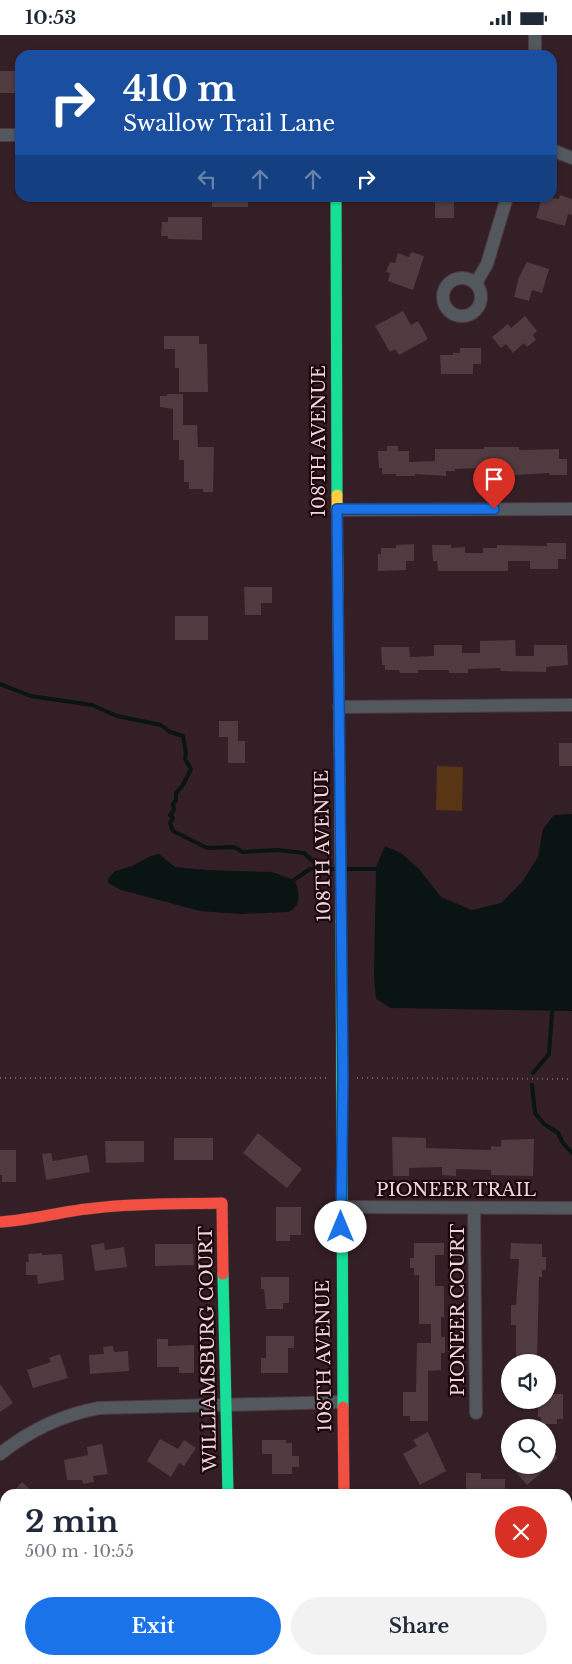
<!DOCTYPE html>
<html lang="en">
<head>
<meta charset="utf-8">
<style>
	body { margin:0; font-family:"Libre Baskerville",serif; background:#f2f2f3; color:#1f2937; height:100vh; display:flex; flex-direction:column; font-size:19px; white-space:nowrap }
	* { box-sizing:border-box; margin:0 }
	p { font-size:16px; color:#747a83 }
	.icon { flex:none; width:28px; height:28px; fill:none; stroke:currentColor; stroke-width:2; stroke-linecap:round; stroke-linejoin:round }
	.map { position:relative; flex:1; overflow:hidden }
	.drawer { position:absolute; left:0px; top:1454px; width:572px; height:176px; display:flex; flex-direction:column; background:#fff; border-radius:15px 15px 0 0; box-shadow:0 1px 4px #0004 }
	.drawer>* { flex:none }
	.guide { position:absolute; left:15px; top:15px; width:542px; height:152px; border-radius:15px; box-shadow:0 1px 4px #0004; background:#1a4fa0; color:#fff; overflow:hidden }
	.buttons { position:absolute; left:501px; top:1319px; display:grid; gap:10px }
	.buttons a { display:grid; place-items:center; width:55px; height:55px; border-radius:50%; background:#fff; box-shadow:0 1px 4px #0004; font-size:25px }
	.pin { position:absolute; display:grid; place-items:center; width:42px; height:42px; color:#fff; margin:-51px -21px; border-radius:50% 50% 50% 0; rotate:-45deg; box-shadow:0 0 5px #0007 }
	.pin .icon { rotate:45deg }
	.me { position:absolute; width:55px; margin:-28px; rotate:0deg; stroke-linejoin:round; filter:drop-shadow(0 0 4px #0008) }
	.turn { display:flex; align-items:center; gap:18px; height:105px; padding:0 25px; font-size:22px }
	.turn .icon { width:65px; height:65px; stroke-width:2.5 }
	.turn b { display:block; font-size:35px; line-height:42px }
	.lanes { display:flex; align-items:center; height:48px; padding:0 25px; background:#0003; justify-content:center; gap:25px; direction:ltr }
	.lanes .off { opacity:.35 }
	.round { display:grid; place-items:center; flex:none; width:52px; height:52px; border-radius:26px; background:#f2f2f3 }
	.headline { display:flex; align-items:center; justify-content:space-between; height:85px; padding:0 25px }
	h1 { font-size:30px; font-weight:700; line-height:38px }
	.button { display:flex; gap:10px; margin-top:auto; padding:10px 25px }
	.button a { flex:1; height:58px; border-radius:30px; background:#1a73e8; color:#fff; font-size:20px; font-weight:700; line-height:58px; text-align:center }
	.button a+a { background:#f2f2f3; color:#1f2937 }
	.status { display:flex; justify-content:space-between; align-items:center; height:35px; padding:0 25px; background:#fff; direction:ltr }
	.status svg { height:14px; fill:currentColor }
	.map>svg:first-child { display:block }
	.green { fill:#583514 }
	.water { fill:#091413 }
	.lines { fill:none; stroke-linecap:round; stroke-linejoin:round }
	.stream { stroke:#091413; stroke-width:4 }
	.building { fill:#4f3b40 }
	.street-casing { stroke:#4e3a40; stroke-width:14 }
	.fast-casing { stroke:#4e3a40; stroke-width:12 }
	.slow-casing { stroke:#4e3a40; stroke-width:12 }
	.jam-casing { stroke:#4e3a40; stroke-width:12 }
	.path { stroke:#666369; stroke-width:2; stroke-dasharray:1 4; stroke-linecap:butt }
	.street { stroke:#53575e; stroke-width:12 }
	.fast { stroke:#16e098; stroke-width:11 }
	.slow { stroke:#ffcf43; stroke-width:11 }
	.jam { stroke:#f24e42; stroke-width:11 }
	.route-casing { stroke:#114b97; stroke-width:12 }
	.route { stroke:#1a73e8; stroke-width:9 }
	.labels { text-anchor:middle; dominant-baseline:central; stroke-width:4.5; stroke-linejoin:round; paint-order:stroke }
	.street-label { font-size:18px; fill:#f1d3d9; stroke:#1a080d }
</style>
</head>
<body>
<div class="status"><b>10:53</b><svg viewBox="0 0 49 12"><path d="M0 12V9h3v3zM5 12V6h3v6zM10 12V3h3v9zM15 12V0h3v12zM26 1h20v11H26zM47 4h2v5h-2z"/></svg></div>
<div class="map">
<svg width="572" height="1629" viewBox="0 0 572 1629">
	<rect width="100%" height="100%" fill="#351f26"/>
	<path class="green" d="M 437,731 L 463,732 L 462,776 L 436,775 Z"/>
	<path class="water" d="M 572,779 L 572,976 L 391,973 L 376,964 L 374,942 L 376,832 L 385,811 L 401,818 L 419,834 L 441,862 L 472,875 L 501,868 L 522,847 L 538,822 L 543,794 L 554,780 Z
		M 159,819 L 175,832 L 206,835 L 272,837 L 294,845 C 300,856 302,872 288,877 L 241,879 L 200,876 L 121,855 L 108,848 L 108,844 L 115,836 L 132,831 L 151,821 Z
		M 5,1591 L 5,1625 L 95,1625 L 87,1629 L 0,1629 L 0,1596 Z"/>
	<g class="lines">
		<path class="stream" d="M 0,649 L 31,661 L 92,670 L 117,681 L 161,690 L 170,697 L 183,701 L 186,718 L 185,724 L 191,734 L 183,750 L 176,758 L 176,765 L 173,769 L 174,775 L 170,780 L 173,783 L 170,788 L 173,796 L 207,813 L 234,812 L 243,817 L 278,815 L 304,818 L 321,834
			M 346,834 L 379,834
			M 294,845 L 310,834 L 336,834
			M 533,1038 L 549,1019 L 552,977
			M 532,1050 L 535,1078 L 544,1089 L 558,1098 L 563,1108 L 572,1118
			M 568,1471 L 572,1464
			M 441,1629 L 446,1625"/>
	</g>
	<path class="building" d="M 0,36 L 19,36 L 19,58 L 0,58 Z
		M 560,160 L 572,164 L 572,180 L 568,179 L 565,191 L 536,183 L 542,162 L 559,164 Z
		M 212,162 L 248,162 L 248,172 L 212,172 Z
		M 435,162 L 454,162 L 454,183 L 435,183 Z
		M 168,182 L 202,182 L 202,205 L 168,204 L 168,201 L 161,201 L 162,187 L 168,187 Z
		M 411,217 L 424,221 L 413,255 L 388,246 L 390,238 L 386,237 L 390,227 L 395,228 L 398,218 L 409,222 Z
		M 527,227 L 549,234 L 542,258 L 532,255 L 529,266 L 514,262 L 519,242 Z
		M 403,276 L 411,290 L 418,286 L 428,304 L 399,320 L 395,314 L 390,317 L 375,291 Z
		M 525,281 L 537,296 L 533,300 L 536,305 L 527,312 L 524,308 L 513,318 L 506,309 L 501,313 L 492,302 L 508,289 L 511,293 Z
		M 164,301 L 199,301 L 199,309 L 207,309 L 208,357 L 179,357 L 179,333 L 175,333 L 175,314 L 164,314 Z
		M 460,313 L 481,313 L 481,329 L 473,329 L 473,339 L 441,339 L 440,320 L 453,320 L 453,318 L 460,318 Z
		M 167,359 L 183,359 L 183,390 L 197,390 L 198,412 L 214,412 L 213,457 L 203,457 L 203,454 L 189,454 L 189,447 L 184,447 L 184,425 L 179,425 L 179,405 L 173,405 L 173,374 L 160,372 L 160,361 L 167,361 Z
		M 387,411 L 398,411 L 398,416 L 409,416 L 409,427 L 435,426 L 435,414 L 484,414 L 484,412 L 519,412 L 519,415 L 559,414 L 559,424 L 567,424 L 567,440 L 549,440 L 549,438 L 500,441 L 500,436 L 480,437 L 480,433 L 455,434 L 455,436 L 446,436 L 446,441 L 415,439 L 415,441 L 396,441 L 396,439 L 382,439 L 382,433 L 379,433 L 378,416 L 387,416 Z
		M 547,508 L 566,508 L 566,524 L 558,524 L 558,534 L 530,534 L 530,526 L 508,526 L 508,536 L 438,536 L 437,526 L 433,526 L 432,510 L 451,510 L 451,513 L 465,512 L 465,518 L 483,518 L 483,513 L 497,513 L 497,510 L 547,511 Z
		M 414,509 L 414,526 L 406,526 L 406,535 L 378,536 L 378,519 L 381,519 L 381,513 L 396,513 L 396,510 Z
		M 244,552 L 272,552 L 272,568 L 261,568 L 261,580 L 245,580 Z
		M 175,581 L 208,581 L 208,605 L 175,605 Z
		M 515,605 L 516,621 L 534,621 L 534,610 L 567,610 L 568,630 L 546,632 L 546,637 L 500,636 L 501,633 L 468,634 L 468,638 L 449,638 L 449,635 L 418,635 L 418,638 L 400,638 L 399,635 L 385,635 L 385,630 L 382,630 L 381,612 L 409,612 L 410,622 L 434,621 L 434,610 L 462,610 L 462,618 L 480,618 L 480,606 Z
		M 219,686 L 238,686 L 238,706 L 245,706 L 245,728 L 228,728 L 228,702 L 219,702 Z
		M 559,708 L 572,708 L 572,731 L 559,731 Z
		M 258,1098 L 302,1134 L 287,1153 L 243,1118 Z
		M 392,1102 L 426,1103 L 426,1113 L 491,1115 L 491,1111 L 501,1112 L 501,1105 L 534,1104 L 533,1141 L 491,1140 L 491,1135 L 456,1134 L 456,1141 L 442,1140 L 442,1132 L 409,1133 L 409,1141 L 393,1141 Z
		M 174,1103 L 213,1103 L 213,1125 L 174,1125 Z
		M 105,1106 L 144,1106 L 144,1127 L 106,1128 Z
		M 0,1115 L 16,1115 L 16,1147 L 2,1147 L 2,1140 L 0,1140 Z
		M 51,1118 L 53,1126 L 87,1120 L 90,1137 L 46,1145 L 42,1119 Z
		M 276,1172 L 301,1172 L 301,1200 L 290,1200 L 290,1206 L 276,1206 Z
		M 104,1208 L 105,1215 L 124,1212 L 127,1232 L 95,1236 L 91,1210 Z
		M 414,1208 L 444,1208 L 444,1220 L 435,1220 L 435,1251 L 444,1251 L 444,1282 L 441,1282 L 441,1302 L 445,1302 L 445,1318 L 441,1318 L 441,1335 L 428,1336 L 428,1386 L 410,1386 L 410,1381 L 403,1381 L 403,1357 L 416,1357 L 417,1308 L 431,1308 L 431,1289 L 419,1289 L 419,1240 L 414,1240 L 414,1233 L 410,1233 L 410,1223 L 414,1223 Z
		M 511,1208 L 542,1209 L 542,1222 L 546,1222 L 546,1235 L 542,1235 L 542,1242 L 539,1242 L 537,1328 L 516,1328 L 516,1290 L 511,1290 L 511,1270 L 516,1270 L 519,1224 L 510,1224 Z
		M 155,1209 L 193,1209 L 194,1230 L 155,1231 Z
		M 42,1218 L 42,1220 L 62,1219 L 64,1245 L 38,1249 L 37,1240 L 26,1240 L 26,1227 L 29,1227 L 28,1219 Z
		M 261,1242 L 289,1242 L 289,1268 L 283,1268 L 283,1274 L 266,1274 L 264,1254 L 261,1254 Z
		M 266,1301 L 294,1301 L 294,1313 L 288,1313 L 288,1338 L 261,1338 L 261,1323 L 266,1323 Z
		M 157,1304 L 168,1304 L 168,1311 L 194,1310 L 194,1338 L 179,1338 L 179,1332 L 157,1332 Z
		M 113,1311 L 114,1317 L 128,1316 L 129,1336 L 90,1339 L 89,1320 L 104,1319 L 103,1312 Z
		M 60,1319 L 68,1343 L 33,1353 L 27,1335 L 51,1327 L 49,1323 Z
		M 0,1349 L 13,1368 L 0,1377 Z
		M 548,1359 L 563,1359 L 563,1384 L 557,1384 L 557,1389 L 541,1389 L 541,1382 L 538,1382 L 538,1365 L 548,1365 Z
		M 428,1397 L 446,1436 L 420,1450 L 403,1419 L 417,1411 L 413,1405 Z
		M 160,1404 L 178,1414 L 184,1405 L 196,1413 L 184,1431 L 179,1428 L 171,1442 L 147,1426 Z
		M 262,1405 L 286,1405 L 286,1408 L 292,1408 L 292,1421 L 299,1421 L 299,1432 L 292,1432 L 292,1439 L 272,1439 L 272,1419 L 262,1419 Z
		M 102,1409 L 108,1439 L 93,1441 L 94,1447 L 83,1449 L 82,1445 L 67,1445 L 64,1425 L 88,1420 L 87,1412 Z
		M 548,1411 L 558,1423 L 527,1450 L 510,1430 L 548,1430 Z
		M 466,1438 L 481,1438 L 481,1444 L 505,1444 L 505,1459 L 466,1459 Z
		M 22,1447 L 35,1459 L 11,1459 Z"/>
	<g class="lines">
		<g class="street-casing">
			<path id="street" d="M 535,0 L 535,20
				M 0,100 L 20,100
				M 552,115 L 572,123
				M443 262a19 19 0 1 1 38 0a19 19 0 1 1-38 0Z
				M 476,248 L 487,229 L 507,162
				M 337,475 L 572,474
				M 339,672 L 572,670
				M 341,1172 L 572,1173
				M 474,1173 L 476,1378
				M 0,1419 C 30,1395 61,1380 99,1373 L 342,1367
				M 347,1625 L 347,1629"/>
		</g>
		<g class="fast-casing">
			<path id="fast" d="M 336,162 L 337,460
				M 341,887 L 343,1372
				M 223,1239 L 228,1459"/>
		</g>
		<g class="slow-casing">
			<path id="slow" d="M 337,460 L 341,887"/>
		</g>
		<g class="jam-casing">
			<path id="jam" d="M 0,1187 C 32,1185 63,1176 95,1173 C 137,1168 180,1169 222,1168 L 223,1239
				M 343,1372 L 344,1459"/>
		</g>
		<path class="path" d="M 0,1043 L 328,1043
			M 357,1043 L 572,1044"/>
		<use href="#street" class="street"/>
		<use href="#fast" class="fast"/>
		<use href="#slow" class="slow"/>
		<use href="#jam" class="jam"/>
	</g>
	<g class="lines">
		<g class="route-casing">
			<path id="route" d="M 341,1192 L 343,1043 L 337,474 L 494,474"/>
		</g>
		<use href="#route" class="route"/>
	</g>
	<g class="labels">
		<g class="street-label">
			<text transform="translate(319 406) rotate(-90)">108TH AVENUE</text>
			<text transform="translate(323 811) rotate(-91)">108TH AVENUE</text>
			<text x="456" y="1155">PIONEER TRAIL</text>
			<text transform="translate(458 1275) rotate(-90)">PIONEER COURT</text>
			<text transform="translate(208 1314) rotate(-91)">WILLIAMSBURG COURT</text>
			<text transform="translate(324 1321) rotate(-91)">108TH AVENUE</text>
		</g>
	</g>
</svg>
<div class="buttons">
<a><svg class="icon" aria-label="sound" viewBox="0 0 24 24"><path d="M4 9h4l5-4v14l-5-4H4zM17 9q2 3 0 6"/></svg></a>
<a><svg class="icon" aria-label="search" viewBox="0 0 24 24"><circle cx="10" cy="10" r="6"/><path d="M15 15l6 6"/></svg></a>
</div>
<div class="pin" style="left:494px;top:474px;background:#d93025"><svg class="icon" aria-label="arrive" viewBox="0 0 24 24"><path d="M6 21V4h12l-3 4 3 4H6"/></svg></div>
<svg class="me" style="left:341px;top:1192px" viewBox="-20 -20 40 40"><circle r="19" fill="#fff"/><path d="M0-13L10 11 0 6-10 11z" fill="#1a73e8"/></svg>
<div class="guide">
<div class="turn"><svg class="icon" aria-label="right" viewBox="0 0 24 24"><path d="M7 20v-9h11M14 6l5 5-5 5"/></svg><div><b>410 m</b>Swallow Trail Lane</div></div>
<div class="lanes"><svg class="icon off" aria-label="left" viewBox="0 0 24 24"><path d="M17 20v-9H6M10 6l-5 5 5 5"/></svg><svg class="icon off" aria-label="ahead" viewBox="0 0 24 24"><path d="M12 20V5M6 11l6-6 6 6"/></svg><svg class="icon off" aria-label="ahead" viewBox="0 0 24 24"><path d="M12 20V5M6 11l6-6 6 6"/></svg><svg class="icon" aria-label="right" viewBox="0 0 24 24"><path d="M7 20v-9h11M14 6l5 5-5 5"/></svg></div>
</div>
<section class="drawer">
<div class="headline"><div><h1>2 min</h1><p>500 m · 10:55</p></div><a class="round" style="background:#d93025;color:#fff"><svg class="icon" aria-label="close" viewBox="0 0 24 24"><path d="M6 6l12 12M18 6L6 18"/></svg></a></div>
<div class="button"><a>Exit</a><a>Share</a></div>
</section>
</div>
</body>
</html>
